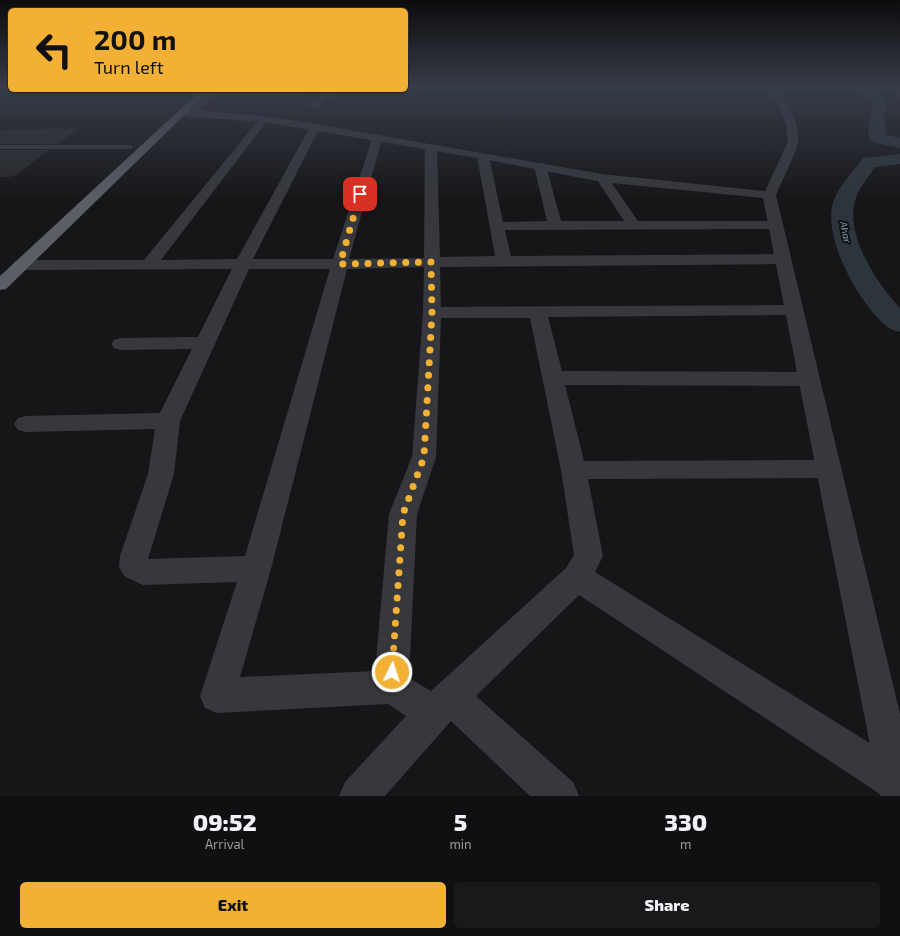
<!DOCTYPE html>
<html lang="en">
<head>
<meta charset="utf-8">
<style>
	body { margin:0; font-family:"Exo 2",sans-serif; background:#19191b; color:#f1f3f6; height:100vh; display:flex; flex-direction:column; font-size:15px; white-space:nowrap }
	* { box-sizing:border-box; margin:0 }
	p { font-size:13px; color:#9c9d9f }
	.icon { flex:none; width:22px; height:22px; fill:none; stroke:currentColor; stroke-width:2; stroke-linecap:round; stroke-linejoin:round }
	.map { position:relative; height:796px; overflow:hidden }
	.panel { display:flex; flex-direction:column; background:#101012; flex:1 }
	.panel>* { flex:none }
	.banner { position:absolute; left:8px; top:8px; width:400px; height:84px; border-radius:6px; box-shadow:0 1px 3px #0004,0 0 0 1px #303032; background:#f2b134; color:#111; overflow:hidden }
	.pin { position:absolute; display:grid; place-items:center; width:34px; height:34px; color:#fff; margin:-17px; border-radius:8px; box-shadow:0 2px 6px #0006 }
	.me { position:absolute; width:44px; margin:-22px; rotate:4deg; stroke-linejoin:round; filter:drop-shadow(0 0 3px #0008) }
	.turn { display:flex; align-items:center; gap:14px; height:84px; padding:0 20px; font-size:18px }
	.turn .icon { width:52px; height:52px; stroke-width:2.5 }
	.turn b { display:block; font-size:28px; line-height:34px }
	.eta { display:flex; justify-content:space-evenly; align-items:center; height:68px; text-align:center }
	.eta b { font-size:24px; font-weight:800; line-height:28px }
	.cta { display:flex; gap:8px; margin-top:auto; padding:8px 20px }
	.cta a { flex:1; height:46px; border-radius:6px; background:#f2b134; color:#111; font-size:16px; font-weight:800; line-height:46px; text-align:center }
	.cta a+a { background:#19191b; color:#f1f3f6 }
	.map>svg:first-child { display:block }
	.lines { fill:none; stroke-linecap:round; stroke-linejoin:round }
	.river { fill:#2c353c; fill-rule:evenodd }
	.building { fill:#29292c }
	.service { fill:#37383d; fill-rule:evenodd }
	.minor { fill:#37383d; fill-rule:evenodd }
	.tertiary { fill:#37383d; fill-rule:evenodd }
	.trunk { fill:#5b5e65; fill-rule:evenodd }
	.route { stroke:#f2b134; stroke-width:7; stroke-dasharray:0 12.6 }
	.labels { text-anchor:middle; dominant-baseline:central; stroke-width:4; stroke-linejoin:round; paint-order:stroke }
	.far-water-label { font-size:10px; font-style:italic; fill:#7f9bb3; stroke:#111113 }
</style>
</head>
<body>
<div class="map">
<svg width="900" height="796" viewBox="0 0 900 796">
	<rect width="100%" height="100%" fill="#161618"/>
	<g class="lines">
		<path class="river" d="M 853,89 L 873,89 L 883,96 L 887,106 L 884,118 L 886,135 L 900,138 L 900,148 L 872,142 C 863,129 873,114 873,102 C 868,94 858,96 853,89 Z
			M 900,154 L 900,164 L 875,167 C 868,178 858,188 855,201 C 845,235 877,284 900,308 L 900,332 C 896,331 892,330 889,328 C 861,307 825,243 832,207 C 836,188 852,174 863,158 Z"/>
	</g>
	<path class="building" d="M 61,128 L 59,130 L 78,129 L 58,144 L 0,144 L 0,131 Z
		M 0,150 L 49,150 L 16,175 L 9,177 L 0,177 Z"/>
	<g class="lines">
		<path class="service" d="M 0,145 L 131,145 L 134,147 L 131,149 L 0,149 Z"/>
		<path class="minor" d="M 211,90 L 316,90 L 312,93 L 216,95 L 194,115 L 188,115 L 186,113 L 188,111 Z
			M 330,90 L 340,90 L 317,107 L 311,107 L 309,105 L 311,103 Z
			M 899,92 L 900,92 L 900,99 L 895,95 Z
			M 264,116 L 267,117 L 269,119 L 267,121 L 161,260 L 237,259 L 310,127 L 315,124 L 320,127 L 253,259 L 333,259 L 372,139 L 377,136 L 382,139 L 349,259 L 424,258 L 425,148 L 431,145 L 437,148 L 440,257 L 495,256 L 477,156 L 479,154 L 487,154 L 489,156 L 503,222 L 547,221 L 534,166 L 536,163 L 544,163 L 546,166 L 561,221 L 624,221 L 596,178 L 598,175 L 606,175 L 638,221 L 776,221 L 781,222 L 783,225 L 781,228 L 776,229 L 505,230 L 511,256 L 783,254 L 789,256 L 791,259 L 789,262 L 783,264 L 440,267 L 441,307 L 794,305 L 800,306 L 803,310 L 800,314 L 794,315 L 548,317 L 562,371 L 809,372 L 816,374 L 820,379 L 816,384 L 809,386 L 565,385 L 584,461 L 829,460 L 838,462 L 842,469 L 838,476 L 829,478 L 588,479 L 603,556 L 595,572 L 900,762 L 900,796 L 883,796 L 579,595 L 476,696 L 573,782 L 579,796 L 530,796 L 451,721 L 385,796 L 339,796 L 345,782 L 406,716 L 388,704 L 217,713 L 205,708 L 200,696 L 237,582 L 143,585 L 124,576 L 119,567 L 120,556 L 148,474 L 155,429 L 26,432 L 18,430 L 14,424 L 18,418 L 26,416 L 160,413 L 192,349 L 121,350 L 114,348 L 111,344 L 114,340 L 121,338 L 198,337 L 232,269 L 20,270 L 14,268 L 12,265 L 14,262 L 20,260 L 144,260 L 261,117 ZM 424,267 L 423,313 L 412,457 L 389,514 L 375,671 L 240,677 L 271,569 L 347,269 ZM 249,269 L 330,269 L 245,556 L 148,559 L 174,474 L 180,421 ZM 441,318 L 530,318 L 561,470 L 574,555 L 566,568 L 431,691 L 409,678 L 417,514 L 436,457 Z"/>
		<path class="tertiary" d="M 766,89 L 775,89 C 788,101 799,123 798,141 C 798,150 780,184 776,195 L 900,714 L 900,796 L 880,796 L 763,198 L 602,182 L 483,159 L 264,122 L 181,116 L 176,113 L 181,110 L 191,110 L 264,116 L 315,124 L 602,174 L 765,191 L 788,142 L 786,123 L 776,99 Z"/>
		<path class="trunk" d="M 201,90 L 210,90 L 6,289 L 0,290 L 0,276 Z"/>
	</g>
	<linearGradient id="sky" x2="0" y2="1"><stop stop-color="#0c0c0d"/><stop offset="0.44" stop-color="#363c48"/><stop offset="1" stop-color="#363c48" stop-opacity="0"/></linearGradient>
	<rect width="900" height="201" fill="url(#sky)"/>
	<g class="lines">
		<path class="route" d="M 360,194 L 340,264 L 431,262 L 432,313 L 424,457 L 403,514 L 392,672"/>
	</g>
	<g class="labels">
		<g class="far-water-label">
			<text transform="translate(846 232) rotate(78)">Ahar</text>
		</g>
	</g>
</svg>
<div class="pin" style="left:360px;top:194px;background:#d93025"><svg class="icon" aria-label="arrive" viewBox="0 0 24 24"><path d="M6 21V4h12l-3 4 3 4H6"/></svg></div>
<svg class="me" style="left:392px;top:672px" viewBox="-20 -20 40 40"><circle r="17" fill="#f2b134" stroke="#fff" stroke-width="3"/><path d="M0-11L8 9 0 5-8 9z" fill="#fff"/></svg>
<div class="banner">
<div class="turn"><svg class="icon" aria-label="left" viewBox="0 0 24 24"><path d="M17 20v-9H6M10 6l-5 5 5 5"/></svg><div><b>200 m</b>Turn left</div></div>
</div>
</div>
<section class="panel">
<div class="eta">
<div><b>09:52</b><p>Arrival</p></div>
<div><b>5</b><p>min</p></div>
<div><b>330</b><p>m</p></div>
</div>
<div class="cta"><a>Exit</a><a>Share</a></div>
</section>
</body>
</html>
